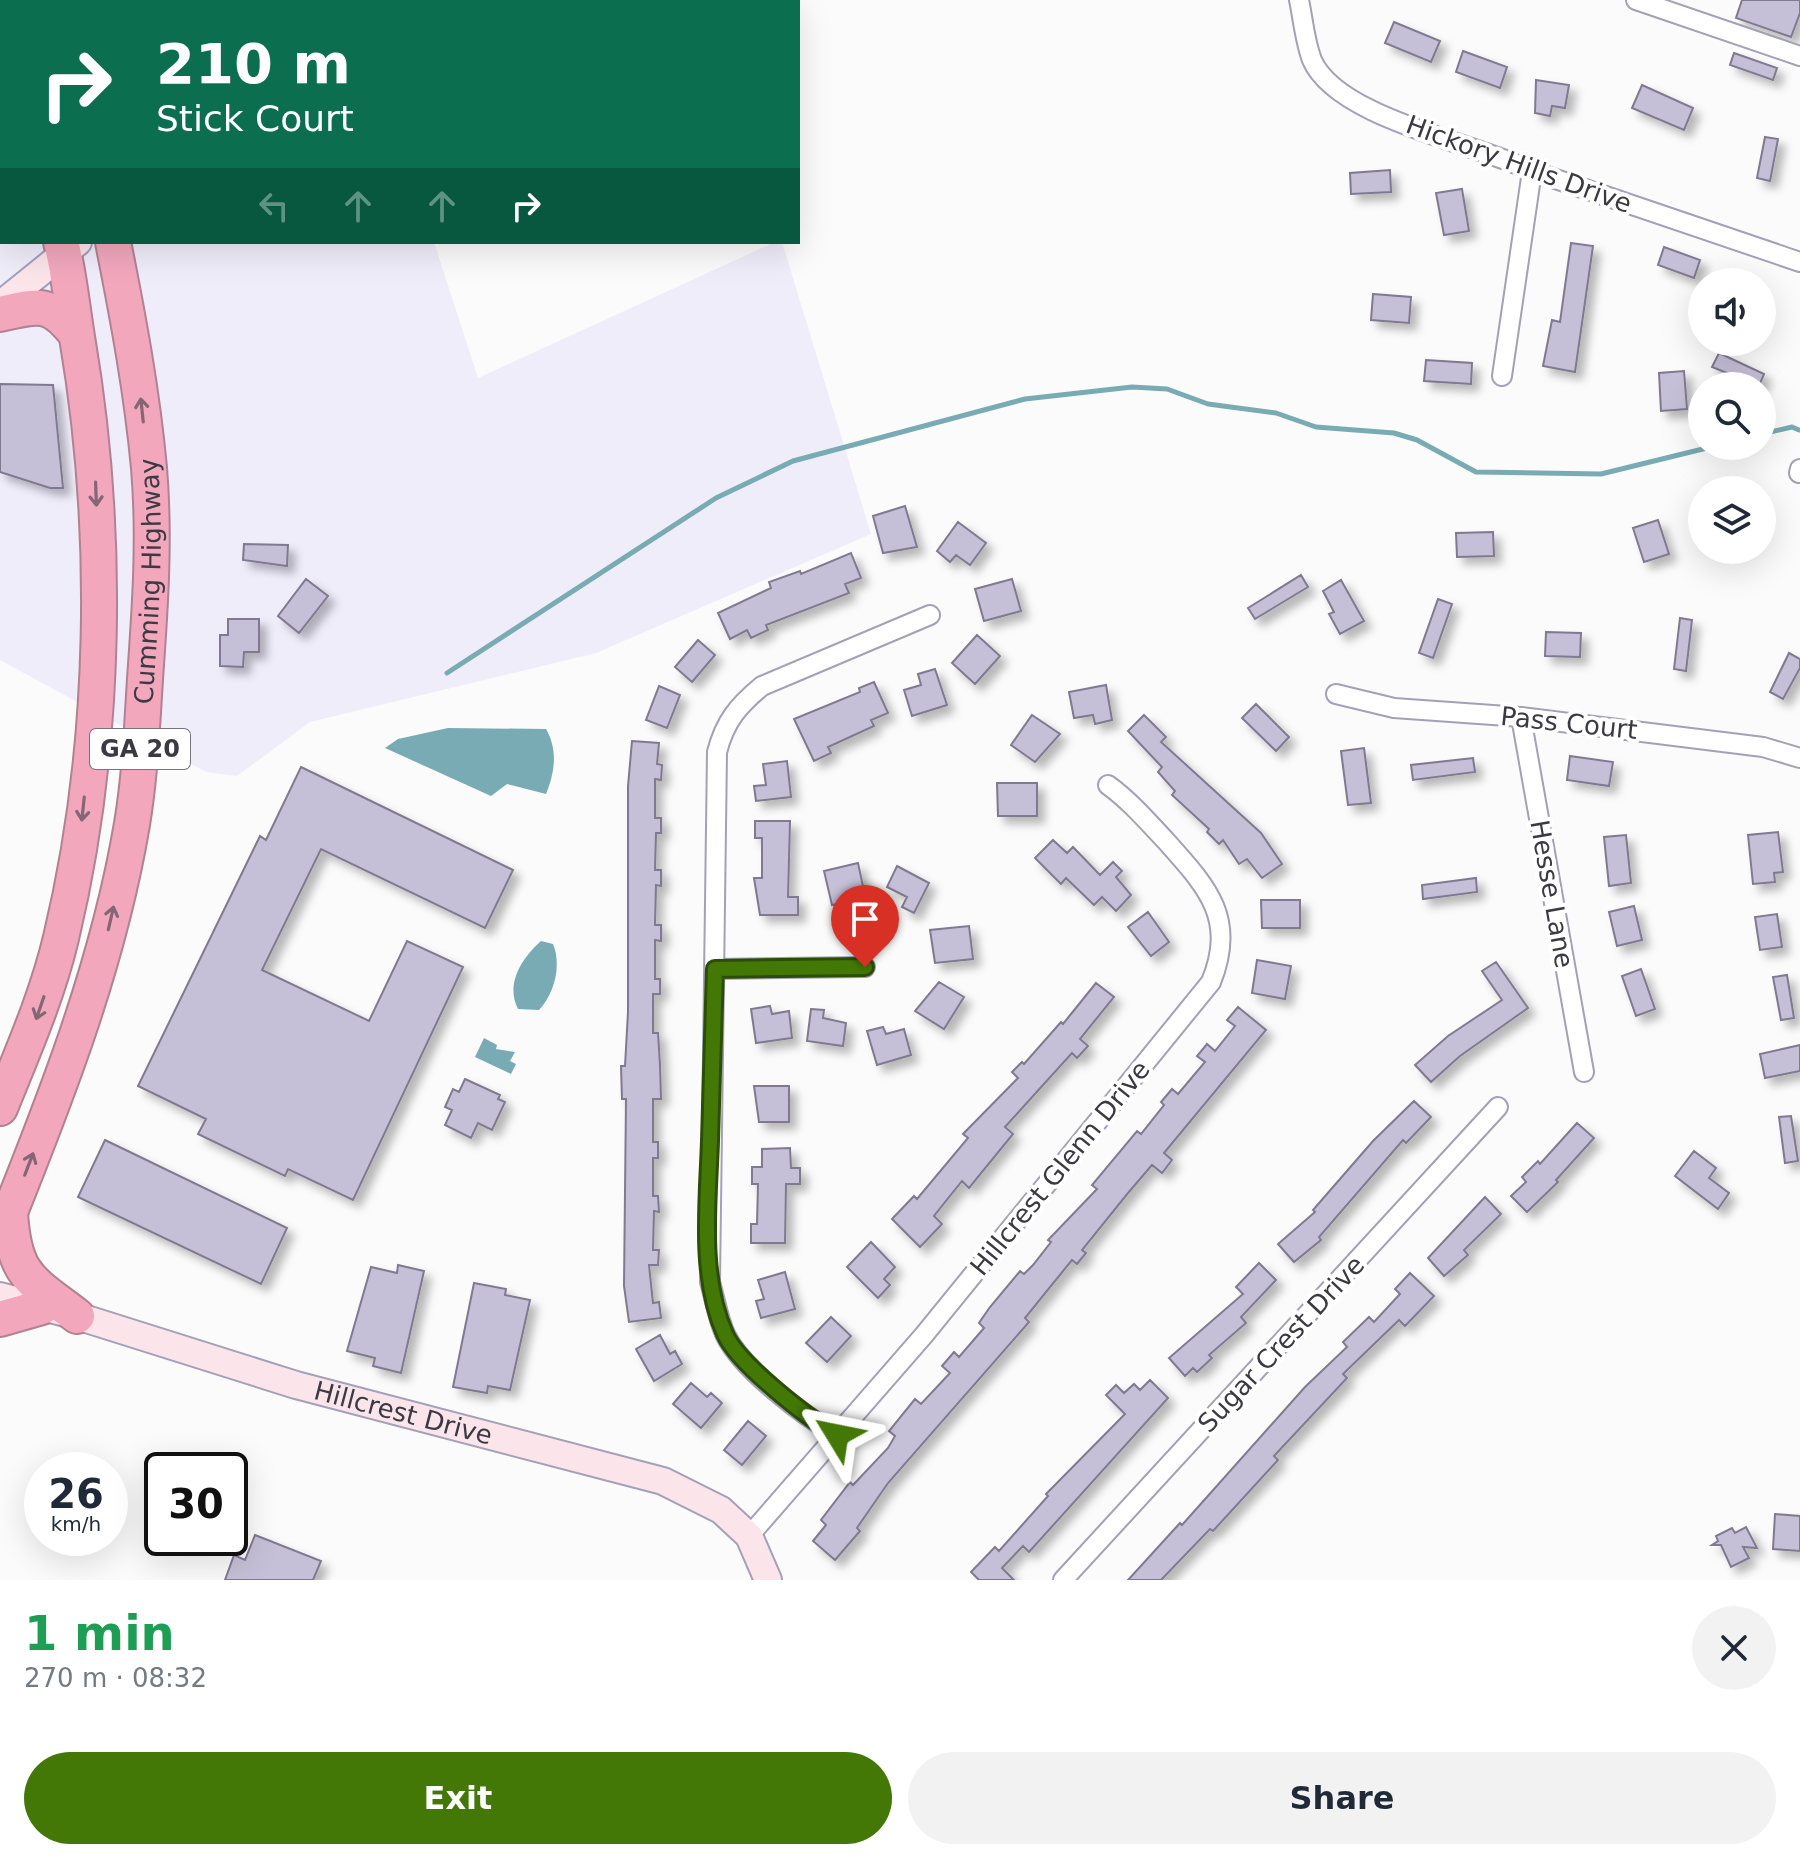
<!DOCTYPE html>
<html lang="en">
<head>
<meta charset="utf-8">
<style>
	body { margin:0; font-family:"DejaVu Sans",sans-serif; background:#f2f2f3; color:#1f2937; height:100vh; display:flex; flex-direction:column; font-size:30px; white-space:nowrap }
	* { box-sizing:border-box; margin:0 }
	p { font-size:26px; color:#747a83 }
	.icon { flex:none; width:44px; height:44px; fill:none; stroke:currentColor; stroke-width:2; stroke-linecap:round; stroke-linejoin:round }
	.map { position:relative; height:1580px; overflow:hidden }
	.details { display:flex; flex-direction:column; background:#fff; flex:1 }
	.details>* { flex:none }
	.top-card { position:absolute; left:0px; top:0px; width:800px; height:244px; box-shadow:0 8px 32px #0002; background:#0b6e4f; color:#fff; overflow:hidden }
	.tools { position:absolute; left:1688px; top:268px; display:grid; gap:16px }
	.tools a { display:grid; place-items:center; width:88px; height:88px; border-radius:50%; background:#fff; box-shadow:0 8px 32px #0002; font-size:40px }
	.speed { position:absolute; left:24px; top:1452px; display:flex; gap:16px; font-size:40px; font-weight:700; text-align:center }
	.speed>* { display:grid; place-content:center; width:104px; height:104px; border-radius:50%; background:#fff; box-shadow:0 8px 32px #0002; line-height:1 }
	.speed small { font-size:20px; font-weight:400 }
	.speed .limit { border:4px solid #111; border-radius:12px; background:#fff; color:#111 }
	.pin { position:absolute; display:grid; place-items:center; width:68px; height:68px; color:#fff; margin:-82px -34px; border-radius:50% 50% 50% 0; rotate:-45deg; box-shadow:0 0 8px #0007 }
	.pin .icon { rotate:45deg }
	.me { position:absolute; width:88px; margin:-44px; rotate:305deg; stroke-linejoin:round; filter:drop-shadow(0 0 6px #0008) }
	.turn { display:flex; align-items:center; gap:28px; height:168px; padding:0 24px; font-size:36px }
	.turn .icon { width:104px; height:104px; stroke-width:2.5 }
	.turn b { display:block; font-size:56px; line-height:68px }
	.lanes { display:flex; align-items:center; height:76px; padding:0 24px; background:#0003; justify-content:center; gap:40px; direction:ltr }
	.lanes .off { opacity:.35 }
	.round { display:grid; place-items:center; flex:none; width:84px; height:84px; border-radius:42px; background:#f2f2f3 }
	.summary { display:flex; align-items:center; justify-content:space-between; height:136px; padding:0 24px }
	h1 { font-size:48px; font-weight:800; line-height:60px; color:#1e9e55 }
	.cta { display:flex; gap:16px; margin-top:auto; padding:16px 24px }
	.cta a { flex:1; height:92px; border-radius:48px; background:#437806; color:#fff; font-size:32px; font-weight:800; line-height:92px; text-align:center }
	.cta a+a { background:#f2f2f3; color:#1f2937 }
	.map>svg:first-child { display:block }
	.built { fill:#efedfa }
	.water { fill:#78abb4 }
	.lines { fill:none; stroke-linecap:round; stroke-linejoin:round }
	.stream { stroke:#78abb4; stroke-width:5 }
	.building { fill:#c5c0d7; stroke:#7f7a90; stroke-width:2; filter:url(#shadow) }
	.street-casing { stroke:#a3a0b7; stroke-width:22 }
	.secondary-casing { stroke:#a3a0b7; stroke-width:30 }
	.highway-casing { stroke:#b28192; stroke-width:38 }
	.street { stroke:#fff; stroke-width:18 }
	.secondary { stroke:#fbe5eb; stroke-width:26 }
	.highway { stroke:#f2a7bd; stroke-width:34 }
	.oneway { stroke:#846674 }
	.route-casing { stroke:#2c4e04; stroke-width:20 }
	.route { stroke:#437806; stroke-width:14 }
	.labels { text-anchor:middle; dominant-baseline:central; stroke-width:8; stroke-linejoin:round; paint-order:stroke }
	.shield { fill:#fff; stroke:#76757b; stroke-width:2 }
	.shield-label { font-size:24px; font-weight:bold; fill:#3b3a43 }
	.street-label { font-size:26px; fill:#3b3a43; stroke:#fff }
</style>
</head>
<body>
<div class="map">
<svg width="1800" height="1580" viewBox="0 0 1800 1580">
	<defs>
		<filter id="shadow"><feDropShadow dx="7" dy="7" stdDeviation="4" flood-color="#0004"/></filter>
	</defs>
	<rect width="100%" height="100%" fill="#fbfbfb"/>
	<path class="built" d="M 0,0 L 356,2 L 2,2 L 2,242 L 434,242 L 478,378 L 775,242 L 782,242 L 871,534 L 596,653 L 310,722 L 237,776 L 206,772 L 0,660 Z"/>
	<path class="water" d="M 448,728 L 546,729 C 558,750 555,772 546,794 L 507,784 L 491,796 L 385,748 L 398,739 Z
		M 541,941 L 553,944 C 562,966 554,994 539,1010 L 518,1009 C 505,984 522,958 541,941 Z
		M 484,1038 L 497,1045 L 496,1049 L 515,1052 L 510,1061 L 516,1064 L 511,1074 L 475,1057 Z"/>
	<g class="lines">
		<path class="stream" d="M 1762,434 L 1792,427 L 1799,430
			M 447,673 L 716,498 L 793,461 L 1025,399 L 1132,387 L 1167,389 L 1208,404 L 1276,413 L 1316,427 L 1394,433 L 1417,440 L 1476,472 L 1601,474 L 1715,446"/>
	</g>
	<path class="building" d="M 1742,0 L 1800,0 L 1800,13 L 1791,37 L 1736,18 Z
		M 1394,22 L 1440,41 L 1431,62 L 1385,43 Z
		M 1463,51 L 1507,67 L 1500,88 L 1456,72 Z
		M 1734,53 L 1777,68 L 1773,80 L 1730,65 Z
		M 1536,80 L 1569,85 L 1565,108 L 1552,106 L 1550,116 L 1535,113 Z
		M 1642,85 L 1693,108 L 1684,130 L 1632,108 Z
		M 1765,137 L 1778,139 L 1770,181 L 1757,178 Z
		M 1390,170 L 1391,192 L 1351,194 L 1350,173 Z
		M 1462,189 L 1469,231 L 1444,235 L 1436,193 Z
		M 1571,243 L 1593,246 L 1575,372 L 1543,366 L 1552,320 L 1560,322 Z
		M 1664,247 L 1700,260 L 1694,278 L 1658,265 Z
		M 1373,294 L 1411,297 L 1409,323 L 1371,320 Z
		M 1719,353 L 1764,374 L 1759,386 L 1712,367 Z
		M 1426,360 L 1472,363 L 1471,384 L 1424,381 Z
		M 1684,371 L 1687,409 L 1661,411 L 1659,373 Z
		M 0,384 L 53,385 L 63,488 L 50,488 L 0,472 Z
		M 905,506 L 917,547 L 883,553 L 873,516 Z
		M 1658,520 L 1669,554 L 1644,562 L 1633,528 Z
		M 958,522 L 986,543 L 970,565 L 956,555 L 950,562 L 937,551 Z
		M 1493,532 L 1494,556 L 1457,557 L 1456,533 Z
		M 244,544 L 288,545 L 287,566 L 243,560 Z
		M 851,553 L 861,578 L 845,584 L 849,593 L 766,625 L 768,630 L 751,638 L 747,630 L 730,639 L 718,613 L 771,588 L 769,582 L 800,571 L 801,574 Z
		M 1301,575 L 1308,587 L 1255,619 L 1248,608 Z
		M 306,579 L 328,596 L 299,633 L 278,616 Z
		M 1012,579 L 1021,611 L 984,621 L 975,589 Z
		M 1341,580 L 1364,621 L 1340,634 L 1329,614 L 1334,612 L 1323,591 Z
		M 1438,599 L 1452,604 L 1433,658 L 1419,653 Z
		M 1680,618 L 1692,620 L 1686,671 L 1674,669 Z
		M 228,619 L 259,619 L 259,652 L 244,652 L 243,667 L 220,666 L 220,635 L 228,635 Z
		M 1546,632 L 1581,633 L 1580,657 L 1545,656 Z
		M 977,635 L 1000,656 L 975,684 L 952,663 Z
		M 698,640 L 715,655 L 692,682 L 675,667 Z
		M 1789,653 L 1800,659 L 1800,668 L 1783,699 L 1770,692 Z
		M 935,669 L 947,705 L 912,716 L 904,690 L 921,685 L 918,674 Z
		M 874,682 L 888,713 L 871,720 L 874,726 L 828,747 L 831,753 L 814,761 L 794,719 L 860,692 L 859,688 Z
		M 1106,685 L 1112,720 L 1095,724 L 1093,715 L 1074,718 L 1069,692 Z
		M 659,686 L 680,695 L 667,728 L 646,720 Z
		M 1256,704 L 1289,737 L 1276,751 L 1242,718 Z
		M 1032,715 L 1060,734 L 1035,762 L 1011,745 Z
		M 1144,715 L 1166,737 L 1161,742 L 1261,833 L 1282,864 L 1262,878 L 1247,859 L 1239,864 L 1223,840 L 1219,844 L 1207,832 L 1209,829 L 1172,795 L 1175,791 L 1158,772 L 1162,767 L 1128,731 Z
		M 632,741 L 659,743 L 657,764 L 662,765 L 661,780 L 655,779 L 655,818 L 661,818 L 661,833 L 656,833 L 655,870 L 661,870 L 661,886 L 656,885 L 655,925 L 661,925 L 661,941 L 655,940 L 655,979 L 660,979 L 660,994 L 653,994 L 653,1033 L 658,1033 L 660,1065 L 661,1099 L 653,1099 L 653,1142 L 658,1142 L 658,1158 L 653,1158 L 653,1196 L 658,1196 L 659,1212 L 654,1211 L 653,1250 L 659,1250 L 658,1265 L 649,1265 L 653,1303 L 659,1302 L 661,1318 L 629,1322 L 624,1286 L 626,1099 L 622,1099 L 621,1066 L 625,1066 L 628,1012 L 628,786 Z
		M 1364,748 L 1371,803 L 1348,805 L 1341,751 Z
		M 1570,756 L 1613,762 L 1609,786 L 1567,780 Z
		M 1473,758 L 1475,772 L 1413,780 L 1411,765 Z
		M 787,761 L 791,797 L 756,801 L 754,786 L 766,785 L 763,764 Z
		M 301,767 L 513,870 L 485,928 L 321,849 L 262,970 L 369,1021 L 407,941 L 463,967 L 353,1200 L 288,1169 L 285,1176 L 198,1134 L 206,1119 L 138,1086 L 260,836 L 266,840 Z
		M 997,783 L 1037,783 L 1037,816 L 998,816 Z
		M 755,821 L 790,821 L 788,897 L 798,897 L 798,915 L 760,915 L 754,878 L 762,878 L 762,838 L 755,838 Z
		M 1778,832 L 1783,872 L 1774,873 L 1775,882 L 1753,884 L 1748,835 Z
		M 1626,835 L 1631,883 L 1609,886 L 1604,837 Z
		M 1053,840 L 1067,853 L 1073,847 L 1100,875 L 1113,862 L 1122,871 L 1116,877 L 1131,895 L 1116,911 L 1102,897 L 1094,905 L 1066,878 L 1061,884 L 1035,858 Z
		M 858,863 L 864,891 L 845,895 L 846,902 L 832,905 L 824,871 Z
		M 897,866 L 929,883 L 914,913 L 902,907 L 907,897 L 887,887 Z
		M 1476,878 L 1477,892 L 1423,899 L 1422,885 Z
		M 1261,900 L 1300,900 L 1300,928 L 1262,928 Z
		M 1634,906 L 1642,940 L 1617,946 L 1609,912 Z
		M 1148,912 L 1169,942 L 1151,956 L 1128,927 Z
		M 1777,914 L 1782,947 L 1760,950 L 1755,917 Z
		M 969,926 L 973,959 L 935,963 L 930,930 Z
		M 1257,960 L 1291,966 L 1285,999 L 1252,993 Z
		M 1496,962 L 1528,1008 L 1460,1056 L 1431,1082 L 1415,1065 L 1448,1036 L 1502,1000 L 1482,971 Z
		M 1641,969 L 1655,1009 L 1636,1016 L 1622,976 Z
		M 1787,975 L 1794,1018 L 1781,1020 L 1773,977 Z
		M 939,982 L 964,997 L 944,1029 L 915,1011 Z
		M 1096,983 L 1114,997 L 1080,1039 L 1088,1046 L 1077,1058 L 1072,1053 L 1005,1127 L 1013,1134 L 969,1188 L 962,1181 L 934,1216 L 942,1224 L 920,1247 L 892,1219 L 914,1196 L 917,1199 L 968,1138 L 963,1134 L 1018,1078 L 1012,1072 L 1022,1062 L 1024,1064 L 1061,1022 L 1063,1024 Z
		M 770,1006 L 772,1014 L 789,1011 L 792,1038 L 756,1043 L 751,1009 Z
		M 1238,1007 L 1266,1030 L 1164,1153 L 1172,1160 L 1162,1173 L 1152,1165 L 1128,1193 L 1082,1250 L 1086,1253 L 1077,1264 L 1072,1260 L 1025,1318 L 1029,1322 L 888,1483 L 857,1528 L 860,1531 L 835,1560 L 813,1541 L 826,1525 L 821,1520 L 850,1482 L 853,1485 L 888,1448 L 895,1436 L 889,1431 L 915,1399 L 921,1404 L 950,1373 L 942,1366 L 954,1352 L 959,1357 L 984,1328 L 979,1323 L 990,1307 L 1020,1271 L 1024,1274 L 1033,1265 L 1051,1242 L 1048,1240 L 1097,1189 L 1092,1185 L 1137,1131 L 1141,1134 L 1164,1105 L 1161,1102 L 1172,1089 L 1178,1094 L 1205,1062 L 1197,1056 L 1207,1044 L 1215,1051 L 1235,1026 L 1227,1020 Z
		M 811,1009 L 824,1010 L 823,1018 L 846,1023 L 843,1046 L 807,1041 Z
		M 883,1027 L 886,1034 L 904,1029 L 911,1055 L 877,1065 L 867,1031 Z
		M 1800,1045 L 1800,1071 L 1765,1078 L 1760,1054 Z
		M 465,1079 L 500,1095 L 498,1099 L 505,1102 L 492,1130 L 478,1123 L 471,1138 L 445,1125 L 452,1110 L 445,1107 L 453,1089 L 459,1092 Z
		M 754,1086 L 789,1086 L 789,1122 L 759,1122 Z
		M 1414,1101 L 1431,1117 L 1406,1143 L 1403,1140 L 1319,1237 L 1321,1240 L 1294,1262 L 1278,1244 L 1315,1212 L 1313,1210 L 1373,1141 Z
		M 1791,1116 L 1798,1161 L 1785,1163 L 1779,1117 Z
		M 1577,1123 L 1594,1138 L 1556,1180 L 1558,1182 L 1527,1212 L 1511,1196 L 1526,1182 L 1522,1177 L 1538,1161 L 1540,1164 Z
		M 105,1140 L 287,1228 L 261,1284 L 78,1197 Z
		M 790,1148 L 791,1168 L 800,1168 L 800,1184 L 786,1184 L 785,1243 L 751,1243 L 751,1224 L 757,1224 L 758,1184 L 752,1184 L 752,1167 L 762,1167 L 762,1149 Z
		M 1694,1151 L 1716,1168 L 1709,1178 L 1729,1193 L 1718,1209 L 1675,1176 Z
		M 1485,1197 L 1501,1214 L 1464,1250 L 1468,1255 L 1444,1276 L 1428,1258 Z
		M 871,1242 L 895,1267 L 884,1279 L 890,1285 L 878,1298 L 847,1267 Z
		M 1259,1263 L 1276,1280 L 1241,1317 L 1246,1323 L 1209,1355 L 1212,1358 L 1197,1372 L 1193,1368 L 1185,1376 L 1169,1358 L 1243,1294 L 1236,1287 Z
		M 398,1265 L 424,1271 L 401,1373 L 373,1366 L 375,1358 L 347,1351 L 371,1267 L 397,1273 Z
		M 785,1272 L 795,1309 L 761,1318 L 756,1301 L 764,1299 L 758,1280 Z
		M 1410,1273 L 1434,1296 L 1405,1326 L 1399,1320 L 1343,1374 L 1347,1378 L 1274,1456 L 1278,1460 L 1213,1531 L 1210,1529 L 1161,1580 L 1128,1580 L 1180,1523 L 1182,1525 L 1305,1387 L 1347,1347 L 1343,1342 L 1369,1317 L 1374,1322 L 1400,1294 L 1395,1289 Z
		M 474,1283 L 506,1289 L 505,1295 L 530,1300 L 510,1390 L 488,1386 L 487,1393 L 453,1387 Z
		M 831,1317 L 851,1336 L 827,1362 L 806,1343 Z
		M 660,1335 L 670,1354 L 675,1351 L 682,1364 L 654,1381 L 636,1349 Z
		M 1150,1380 L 1168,1398 L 1029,1552 L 1023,1546 L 1002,1568 L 1014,1580 L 979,1580 L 971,1572 L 995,1547 L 999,1551 L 1048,1496 L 1046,1494 L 1125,1414 L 1106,1395 L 1116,1385 L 1124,1393 L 1134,1384 L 1140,1390 Z
		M 691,1383 L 707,1397 L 711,1393 L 722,1403 L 701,1428 L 673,1404 Z
		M 748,1421 L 766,1436 L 742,1465 L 724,1450 Z
		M 1775,1514 L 1800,1516 L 1800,1551 L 1773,1549 Z
		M 1746,1527 L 1757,1548 L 1743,1547 L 1749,1558 L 1731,1567 L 1721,1545 L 1712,1545 L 1718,1541 L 1716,1536 L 1732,1528 L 1735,1533 Z
		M 255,1535 L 321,1561 L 313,1580 L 225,1580 L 234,1555 L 245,1560 Z"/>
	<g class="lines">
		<g class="street-casing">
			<path id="street" d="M 1299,0 C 1303,19 1305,42 1312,60 C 1337,118 1475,143 1532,171 L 1800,262
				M 1636,0 L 1800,56
				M 1502,376 L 1532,171
				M 1799,473 L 1800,469
				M 1336,694 L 1394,708 L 1521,717 L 1763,747 L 1800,758
				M 1521,717 L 1584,1072
				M 715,969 L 865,967
				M 837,1435 C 804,1416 743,1370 726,1336 C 718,1320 715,1299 710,1282 L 717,752 C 725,721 738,706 762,686 L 930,615
				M 749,1536 L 924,1335 L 1211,982 C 1237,918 1207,887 1166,841 C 1147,821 1130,801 1108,785
				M 1063,1580 L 1498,1107"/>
		</g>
		<g class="secondary-casing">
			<g id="secondary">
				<path d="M 625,2 L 627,0"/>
				<path d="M 0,305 L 78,242"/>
				<path id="s1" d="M 0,1296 L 77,1316 L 296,1385 L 663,1481 L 721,1510 L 749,1536 L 768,1580"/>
			</g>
		</g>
		<g class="highway-casing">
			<g id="highway">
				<path d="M 46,0 L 47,2"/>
				<path d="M 0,6 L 2,14"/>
				<path d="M 0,314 C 39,305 50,301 76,334"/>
				<path d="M 0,1108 C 22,1053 47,997 61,938 C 107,746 110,531 77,337 C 72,306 69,273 61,242"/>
				<path d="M 10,1213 C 14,1276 30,1280 77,1316"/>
				<path id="s2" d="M 0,1237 C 54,1103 108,967 132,824 C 140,776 142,727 145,679 C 150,609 155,539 149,468 C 142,392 128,317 113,242"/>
				<path d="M 0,1319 L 42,1307"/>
			</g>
		</g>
		<use href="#street" class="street"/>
		<use href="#secondary" class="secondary"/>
		<use href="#highway" class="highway"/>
	</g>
	<defs><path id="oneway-shaft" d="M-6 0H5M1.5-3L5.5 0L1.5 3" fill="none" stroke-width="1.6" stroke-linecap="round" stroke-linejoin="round" transform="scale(2)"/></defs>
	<g class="oneway">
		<use href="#oneway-shaft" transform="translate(142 410) rotate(-96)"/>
		<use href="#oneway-shaft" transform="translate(96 494) rotate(88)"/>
		<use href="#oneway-shaft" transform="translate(83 809) rotate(96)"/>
		<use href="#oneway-shaft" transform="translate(111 918) rotate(-77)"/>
		<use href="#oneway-shaft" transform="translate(40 1008) rotate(109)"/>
		<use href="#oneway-shaft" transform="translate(29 1164) rotate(-69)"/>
	</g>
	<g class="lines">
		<g class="route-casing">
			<path id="route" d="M 837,1435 C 808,1418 738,1364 725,1334 C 699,1276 708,1202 710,1141 C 712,1083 713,1026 715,969 L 865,967"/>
		</g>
		<use href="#route" class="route"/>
	</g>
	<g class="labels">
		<rect class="shield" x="90" y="729" width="100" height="40" rx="6"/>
		<g class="shield-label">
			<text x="140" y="749">GA 20</text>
		</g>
		<g class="street-label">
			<text transform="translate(1519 164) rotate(20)">Hickory Hills Drive</text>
			<text stroke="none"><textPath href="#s2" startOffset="678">Cumming Highway</textPath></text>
			<text transform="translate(1569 723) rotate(6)">Pass Court</text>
			<text transform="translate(1552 894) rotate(80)">Hesse Lane</text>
			<text transform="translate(1060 1168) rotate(-51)">Hillcrest Glenn Drive</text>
			<text transform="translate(1281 1344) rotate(-47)">Sugar Crest Drive</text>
			<text stroke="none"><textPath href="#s1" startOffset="420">Hillcrest Drive</textPath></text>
		</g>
	</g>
</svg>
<div class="tools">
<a><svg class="icon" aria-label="sound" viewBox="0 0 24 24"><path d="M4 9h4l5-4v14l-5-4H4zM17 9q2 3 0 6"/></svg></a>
<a><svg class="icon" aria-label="search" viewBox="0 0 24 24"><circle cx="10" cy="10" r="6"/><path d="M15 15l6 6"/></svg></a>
<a><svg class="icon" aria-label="layers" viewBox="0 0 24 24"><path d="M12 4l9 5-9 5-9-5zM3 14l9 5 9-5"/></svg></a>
</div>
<div class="speed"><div>26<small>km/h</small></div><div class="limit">30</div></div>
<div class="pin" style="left:865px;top:967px;background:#d93025"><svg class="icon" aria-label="arrive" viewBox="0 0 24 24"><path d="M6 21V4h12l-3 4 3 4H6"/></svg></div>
<svg class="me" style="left:837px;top:1435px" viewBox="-20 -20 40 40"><path d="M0-17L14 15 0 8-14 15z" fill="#437806" stroke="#fff" stroke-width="4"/></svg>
<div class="top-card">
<div class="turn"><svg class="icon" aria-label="right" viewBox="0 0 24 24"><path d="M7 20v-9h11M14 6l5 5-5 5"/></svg><div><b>210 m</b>Stick Court</div></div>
<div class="lanes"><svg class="icon off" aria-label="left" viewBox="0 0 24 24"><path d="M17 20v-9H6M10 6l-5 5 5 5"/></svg><svg class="icon off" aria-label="ahead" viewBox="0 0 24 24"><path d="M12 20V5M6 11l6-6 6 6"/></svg><svg class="icon off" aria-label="ahead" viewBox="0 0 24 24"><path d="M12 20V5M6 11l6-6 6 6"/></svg><svg class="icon" aria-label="right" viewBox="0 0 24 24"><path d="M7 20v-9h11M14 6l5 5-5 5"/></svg></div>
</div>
</div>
<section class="details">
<div class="summary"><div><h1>1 min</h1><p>270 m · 08:32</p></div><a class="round"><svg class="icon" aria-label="close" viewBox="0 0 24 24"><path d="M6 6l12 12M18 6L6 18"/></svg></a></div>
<div class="cta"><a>Exit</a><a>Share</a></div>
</section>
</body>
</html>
